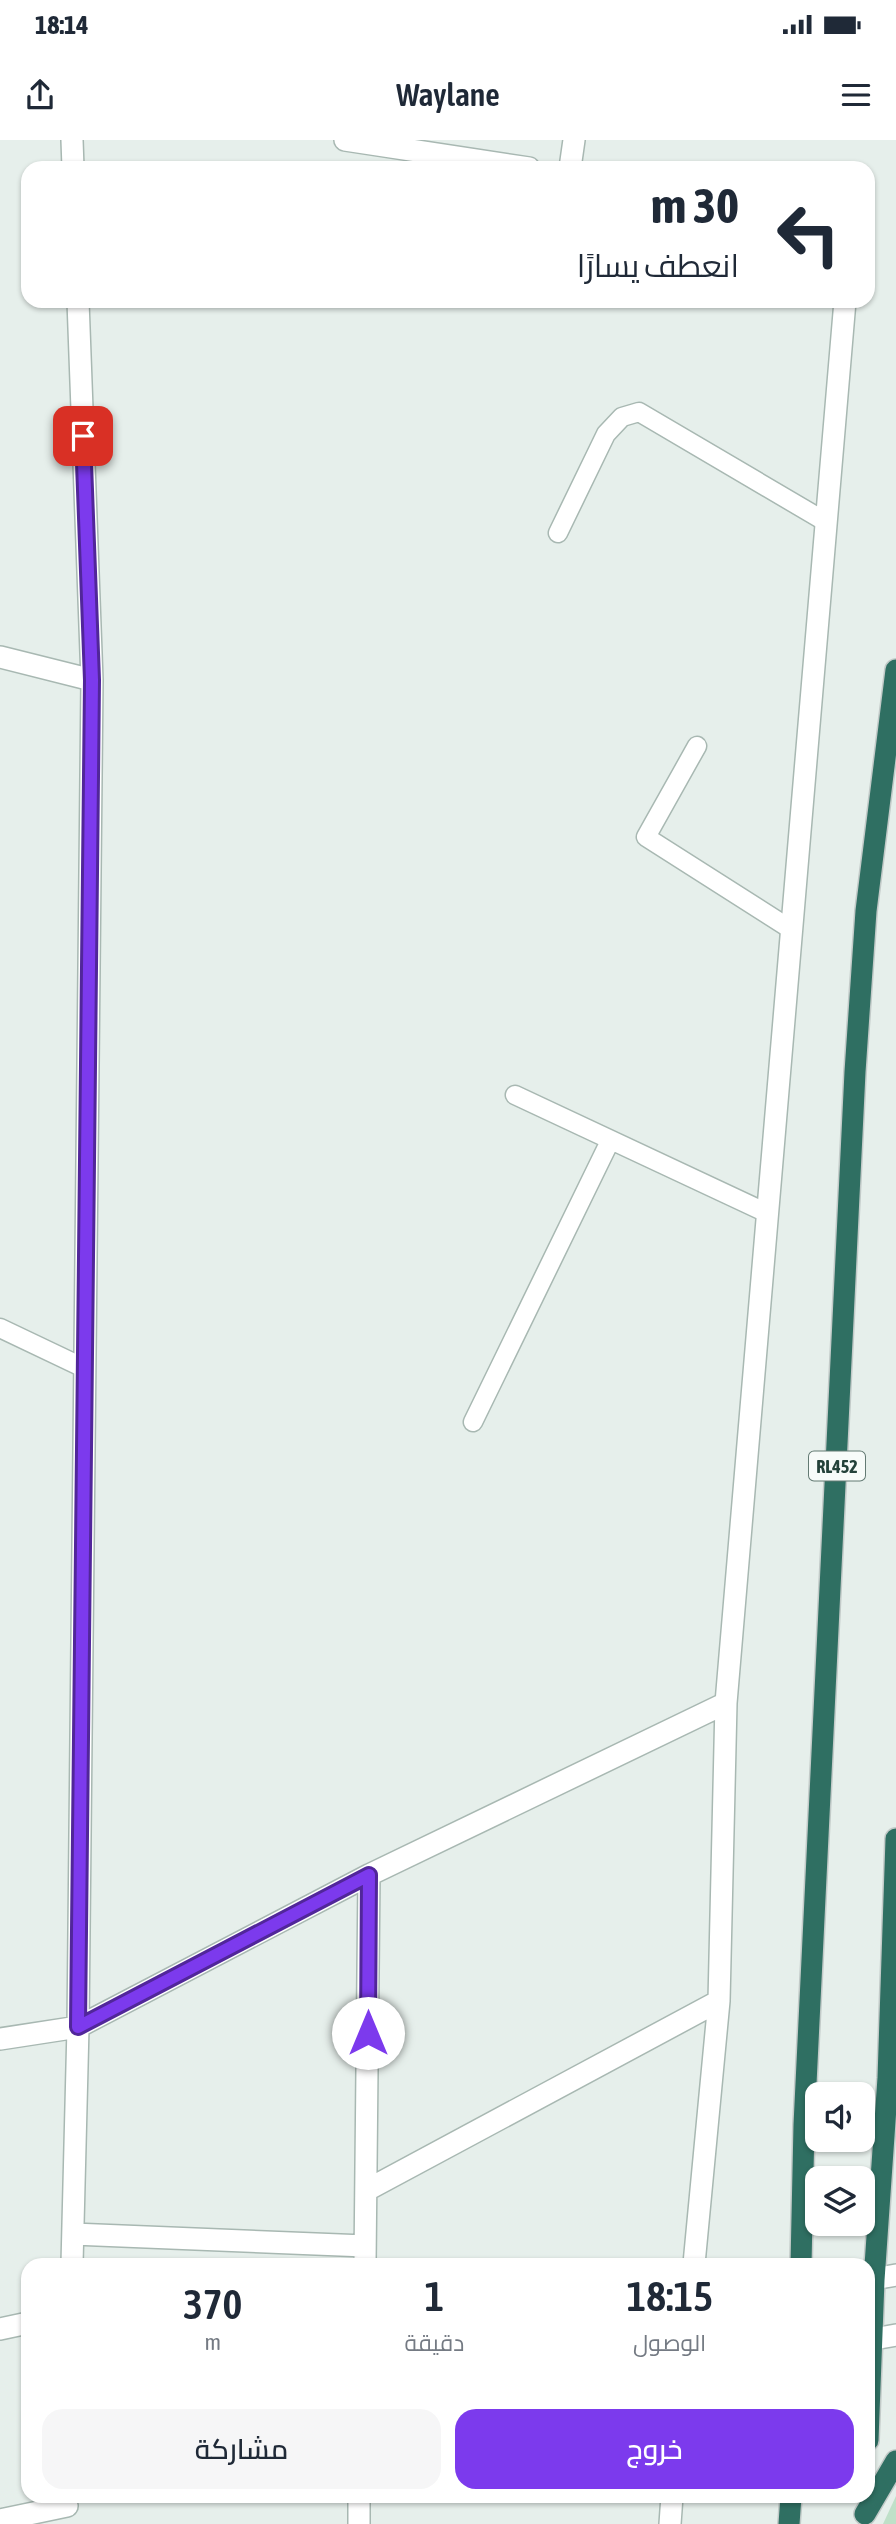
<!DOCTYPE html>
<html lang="ar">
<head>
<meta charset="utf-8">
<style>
	body { margin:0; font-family:"Asap Condensed",Cairo,sans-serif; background:#f6f6f7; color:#1f2937; direction:rtl; height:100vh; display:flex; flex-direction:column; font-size:26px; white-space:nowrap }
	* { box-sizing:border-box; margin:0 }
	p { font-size:23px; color:#747a83 }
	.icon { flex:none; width:38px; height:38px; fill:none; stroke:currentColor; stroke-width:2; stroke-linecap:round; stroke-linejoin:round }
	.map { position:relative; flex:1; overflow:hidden; direction:ltr }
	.details { position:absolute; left:21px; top:2118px; width:854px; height:245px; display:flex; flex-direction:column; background:#fff; border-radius:21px; box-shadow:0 2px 5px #0004; direction:rtl }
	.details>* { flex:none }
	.hud { position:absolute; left:21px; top:21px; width:854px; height:147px; border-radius:21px; box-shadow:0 2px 5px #0004; direction:rtl; background:#fff; color:#1f2937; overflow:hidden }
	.tools { position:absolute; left:805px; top:1942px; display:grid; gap:14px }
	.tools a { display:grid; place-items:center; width:70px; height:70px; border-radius:14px; background:#fff; box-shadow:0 2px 5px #0004; font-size:35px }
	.pin { position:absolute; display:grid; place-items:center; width:60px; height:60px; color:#fff; margin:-30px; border-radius:14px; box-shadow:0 4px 10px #0006 }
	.me { position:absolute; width:77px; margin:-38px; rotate:0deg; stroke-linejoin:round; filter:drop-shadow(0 0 5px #0008) }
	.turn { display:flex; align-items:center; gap:24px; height:147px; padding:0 21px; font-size:32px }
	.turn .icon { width:91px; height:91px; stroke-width:2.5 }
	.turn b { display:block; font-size:49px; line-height:60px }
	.eta { display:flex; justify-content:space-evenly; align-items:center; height:119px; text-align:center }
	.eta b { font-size:42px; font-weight:600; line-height:49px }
	.button { display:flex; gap:14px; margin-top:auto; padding:14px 21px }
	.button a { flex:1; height:80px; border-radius:21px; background:#7c3aed; color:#fff; font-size:28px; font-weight:600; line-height:80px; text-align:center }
	.button a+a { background:#f6f6f7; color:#1f2937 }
	.status { display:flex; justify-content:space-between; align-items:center; height:49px; padding:0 35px; background:#fff; direction:ltr }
	.status svg { height:19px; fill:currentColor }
	header { display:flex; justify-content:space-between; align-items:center; height:91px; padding:0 21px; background:#fff; font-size:32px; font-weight:600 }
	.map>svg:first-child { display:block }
	.green { fill:#bfe0c8 }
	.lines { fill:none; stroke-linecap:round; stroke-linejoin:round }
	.lane-casing { stroke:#a8b8b2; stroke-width:21 }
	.street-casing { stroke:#a8b8b2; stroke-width:24 }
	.highway-casing { stroke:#c2cac8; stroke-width:24 }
	.lane { stroke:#fff; stroke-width:18 }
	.street { stroke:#fff; stroke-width:21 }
	.highway { stroke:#2f6f62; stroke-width:21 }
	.route-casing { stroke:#51269a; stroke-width:18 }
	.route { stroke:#7c3aed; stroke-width:12 }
	.labels { text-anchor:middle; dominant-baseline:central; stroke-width:6; stroke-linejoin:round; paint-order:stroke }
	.shield { fill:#f7fbf9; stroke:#637a73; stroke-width:2 }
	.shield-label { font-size:18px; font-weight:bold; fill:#24423a }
</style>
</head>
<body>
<div class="status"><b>18:14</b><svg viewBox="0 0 49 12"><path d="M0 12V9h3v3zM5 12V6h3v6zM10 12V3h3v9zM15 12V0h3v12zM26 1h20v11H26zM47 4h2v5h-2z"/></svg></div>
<header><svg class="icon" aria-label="menu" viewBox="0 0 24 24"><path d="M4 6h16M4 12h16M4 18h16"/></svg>Waylane<svg class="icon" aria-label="share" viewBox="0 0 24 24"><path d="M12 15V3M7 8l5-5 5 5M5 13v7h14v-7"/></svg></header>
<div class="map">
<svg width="896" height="2384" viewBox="0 0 896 2384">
	<rect width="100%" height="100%" fill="#e6efeb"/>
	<path class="green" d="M 896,2356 L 896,2384 L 883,2384 Z"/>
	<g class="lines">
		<g class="lane-casing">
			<path id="lane" d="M 558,393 L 606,294 L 622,277 L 639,272 L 826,382
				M 697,606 L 646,697 L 792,790
				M 515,955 L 767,1073
				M 0,1188 L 84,1228
				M 473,1282 L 610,1001"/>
		</g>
		<g class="street-casing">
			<path id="street" d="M 72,0 L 73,28
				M 345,0 L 529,28
				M 570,28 L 574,0
				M 0,517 L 92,540
				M 0,1899 L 78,1887 L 369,1735 L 726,1563
				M 367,2050 L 719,1861
				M 73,2094 L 365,2106
				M 72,2124 L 78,1887 L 92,540 L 78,161
				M 365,2124 L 369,1735
				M 694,2124 L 719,1861 L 726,1563 L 845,161
				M 868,2140 L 896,2135
				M 0,2189 L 28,2183
				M 868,2200 L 896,2195
				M 359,2356 L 359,2384
				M 0,2380 L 67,2366
				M 670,2384 L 672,2356"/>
		</g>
		<g class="highway-casing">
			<path id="highway" d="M 801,2124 L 804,1985 L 855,932 L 866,771 L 896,530
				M 868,2300 L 874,2140 L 888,1938 L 896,1699
				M 865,2374 L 896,2321
				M 789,2384 L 791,2356"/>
		</g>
		<use href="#lane" class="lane"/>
		<use href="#street" class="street"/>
		<use href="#highway" class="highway"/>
	</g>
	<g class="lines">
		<g class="route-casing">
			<path id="route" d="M 83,296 L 92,540 L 78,1887 L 369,1735 L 368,1893"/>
		</g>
		<use href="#route" class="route"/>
	</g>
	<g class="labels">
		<rect class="shield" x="809" y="1311.5" width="56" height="29" rx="5"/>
		<g class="shield-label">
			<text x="837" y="1326">RL452</text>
		</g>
	</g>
</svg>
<div class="tools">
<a><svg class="icon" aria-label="sound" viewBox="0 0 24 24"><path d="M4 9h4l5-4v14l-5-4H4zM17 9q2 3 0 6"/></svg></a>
<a><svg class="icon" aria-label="layers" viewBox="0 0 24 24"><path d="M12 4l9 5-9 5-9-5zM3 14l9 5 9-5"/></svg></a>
</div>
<div class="pin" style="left:83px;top:296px;background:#d93025"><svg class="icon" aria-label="arrive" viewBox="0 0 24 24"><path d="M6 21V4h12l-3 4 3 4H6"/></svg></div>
<svg class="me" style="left:368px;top:1893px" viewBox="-20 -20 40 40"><circle r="19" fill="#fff"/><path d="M0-13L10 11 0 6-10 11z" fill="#7c3aed"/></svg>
<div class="hud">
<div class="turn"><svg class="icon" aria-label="left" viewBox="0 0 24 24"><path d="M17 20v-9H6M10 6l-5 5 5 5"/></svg><div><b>30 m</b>انعطف يسارًا</div></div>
</div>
<section class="details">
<div class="eta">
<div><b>18:15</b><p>الوصول</p></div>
<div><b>1</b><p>دقيقة</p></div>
<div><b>370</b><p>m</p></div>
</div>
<div class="button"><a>خروج</a><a>مشاركة</a></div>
</section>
</div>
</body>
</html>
